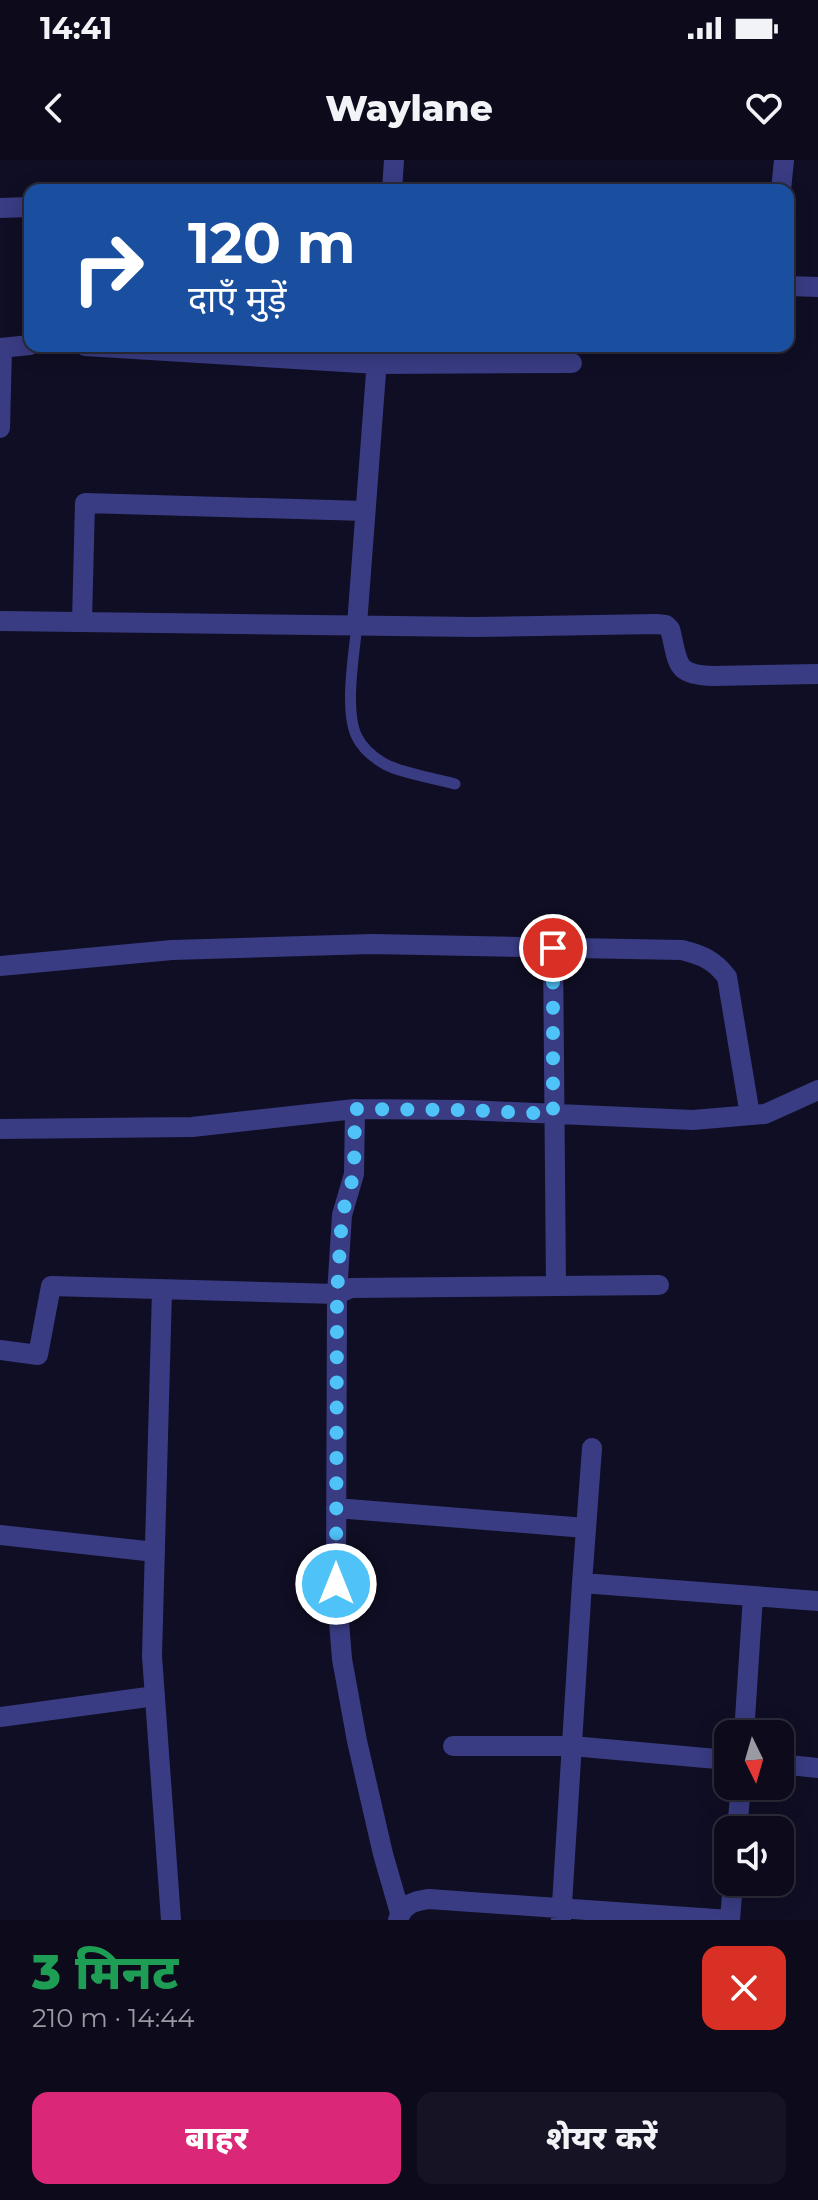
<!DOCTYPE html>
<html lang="hi">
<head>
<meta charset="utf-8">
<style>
	body { margin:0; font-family:Montserrat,"Noto Sans Devanagari",sans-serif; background:#151324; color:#f1f3f6; height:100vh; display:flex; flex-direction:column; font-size:30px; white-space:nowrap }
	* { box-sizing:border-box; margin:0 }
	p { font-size:26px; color:#9a9aa3 }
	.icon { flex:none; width:44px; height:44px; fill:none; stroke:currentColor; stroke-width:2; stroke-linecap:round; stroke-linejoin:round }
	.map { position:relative; height:1760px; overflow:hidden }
	.drawer { display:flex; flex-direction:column; background:#0c0a1b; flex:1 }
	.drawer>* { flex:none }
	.guide { position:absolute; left:24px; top:24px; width:770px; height:168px; border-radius:16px; box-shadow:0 4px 20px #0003,0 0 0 2px #2c2b3a; background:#1a4fa0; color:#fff; overflow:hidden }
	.needle { width:52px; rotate:175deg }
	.fabs { position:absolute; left:714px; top:1560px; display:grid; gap:16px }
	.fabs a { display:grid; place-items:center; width:80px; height:80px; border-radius:16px; background:#0c0a1b; box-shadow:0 4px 20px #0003,0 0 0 2px #2c2b3a; font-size:40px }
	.pin { position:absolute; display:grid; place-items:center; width:68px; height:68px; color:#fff; margin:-34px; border:4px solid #fff; border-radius:50%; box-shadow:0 2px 8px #0007 }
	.me { position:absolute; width:88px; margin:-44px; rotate:0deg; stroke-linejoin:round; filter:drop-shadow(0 0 6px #0008) }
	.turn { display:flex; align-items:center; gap:28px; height:168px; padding:0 32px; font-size:36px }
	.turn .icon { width:104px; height:104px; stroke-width:2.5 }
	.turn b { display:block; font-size:56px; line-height:68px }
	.round { display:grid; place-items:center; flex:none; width:84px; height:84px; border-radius:16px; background:#151324 }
	.summary { display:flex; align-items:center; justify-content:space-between; height:136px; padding:0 32px }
	h1 { font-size:48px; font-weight:800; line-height:60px; color:#1e9e55 }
	.action { display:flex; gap:16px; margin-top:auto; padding:16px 32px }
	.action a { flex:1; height:92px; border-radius:16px; background:#db2777; color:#fff; font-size:32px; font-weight:800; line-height:92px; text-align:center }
	.action a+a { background:#151324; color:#f1f3f6 }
	.status { display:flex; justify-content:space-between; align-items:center; height:56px; padding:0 40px; background:#0c0a1b; direction:ltr }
	.status svg { height:22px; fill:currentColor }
	header { display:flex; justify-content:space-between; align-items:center; height:104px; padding:0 32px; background:#0c0a1b; font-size:36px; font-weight:800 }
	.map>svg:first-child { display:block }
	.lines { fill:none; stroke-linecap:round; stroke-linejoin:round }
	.lane { stroke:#393c83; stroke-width:11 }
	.street { stroke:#393c83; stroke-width:20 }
	.route { stroke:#4fc3f7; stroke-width:14; stroke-dasharray:0 25.2 }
</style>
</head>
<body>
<div class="status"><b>14:41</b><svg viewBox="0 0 49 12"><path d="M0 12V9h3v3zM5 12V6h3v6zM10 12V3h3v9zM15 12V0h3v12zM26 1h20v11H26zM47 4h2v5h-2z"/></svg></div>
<header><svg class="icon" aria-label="back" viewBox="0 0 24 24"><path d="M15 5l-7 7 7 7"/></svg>Waylane<svg class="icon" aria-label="heart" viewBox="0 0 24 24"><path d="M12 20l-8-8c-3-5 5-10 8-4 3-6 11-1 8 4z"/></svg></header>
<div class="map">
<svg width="818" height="1760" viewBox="0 0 818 1760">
	<rect width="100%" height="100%" fill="#100e24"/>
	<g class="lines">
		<path class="lane" d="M 357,465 C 354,494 344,551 357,577 C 362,587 373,597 383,603 C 397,612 437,619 455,624"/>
		<path class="street" d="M 392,30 L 394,0
			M 781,30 L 784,0
			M 0,48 L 30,47
			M 788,126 L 818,127
			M 85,186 L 377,204 L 572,203
			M 0,188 L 30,185
			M 0,268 L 2,188
			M 0,461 L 475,467 L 656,464 L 666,465 L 670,469 C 679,503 673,515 714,516 L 818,514
			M 82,461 L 85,343 L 365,351
			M 357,465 L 378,186
			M 553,788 L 556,1126
			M 0,806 L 172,790 L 372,784 L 682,790 C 702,795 714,800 727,817 L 750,955
			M 355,949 L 354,1014 L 342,1055 L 337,1134 L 336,1424 L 342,1499 L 357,1581 L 383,1694 L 400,1753
			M 0,969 L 192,967 L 355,949 L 466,950 L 693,960 L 765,954 L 818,930
			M 162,1130 L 152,1496 L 171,1760
			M 0,1190 L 38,1195 L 51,1126 L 337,1134 L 351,1128 L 659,1125
			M 336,1348 L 586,1368
			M 0,1375 L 155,1392
			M 582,1423 L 818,1441
			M 0,1557 L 155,1536
			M 744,1574 L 753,1436
			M 453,1586 L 572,1586 L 728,1600
			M 780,1604 L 818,1608
			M 737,1670 L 741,1626
			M 398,1760 C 403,1744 414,1741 429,1739 L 730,1760
			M 561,1760 L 582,1423 L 592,1288
			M 730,1760 L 733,1722"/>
	</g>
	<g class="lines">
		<path class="route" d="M 336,1424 L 337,1134 L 342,1055 L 354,1014 L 355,949 L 466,950 L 553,954 L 553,788"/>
	</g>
</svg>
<div class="fabs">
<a><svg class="needle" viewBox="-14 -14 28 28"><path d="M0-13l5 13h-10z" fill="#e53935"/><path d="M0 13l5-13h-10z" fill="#9a9aa3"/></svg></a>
<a><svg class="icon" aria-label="sound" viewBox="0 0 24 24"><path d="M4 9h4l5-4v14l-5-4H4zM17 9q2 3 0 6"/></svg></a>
</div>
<div class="pin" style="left:553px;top:788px;background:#d93025"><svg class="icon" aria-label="arrive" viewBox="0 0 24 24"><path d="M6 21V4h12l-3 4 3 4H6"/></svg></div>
<svg class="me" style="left:336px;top:1424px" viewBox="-20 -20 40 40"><circle r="17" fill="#4fc3f7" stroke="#fff" stroke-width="3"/><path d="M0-11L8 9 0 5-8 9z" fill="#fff"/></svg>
<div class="guide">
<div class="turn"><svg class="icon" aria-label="right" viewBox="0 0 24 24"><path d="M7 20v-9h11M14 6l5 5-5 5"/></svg><div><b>120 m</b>दाएँ मुड़ें</div></div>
</div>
</div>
<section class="drawer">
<div class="summary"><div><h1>3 मिनट</h1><p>210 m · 14:44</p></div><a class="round" style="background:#d93025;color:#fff"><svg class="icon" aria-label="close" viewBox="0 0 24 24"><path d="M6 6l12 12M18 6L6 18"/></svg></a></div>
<div class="action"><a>बाहर</a><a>शेयर करें</a></div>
</section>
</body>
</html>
